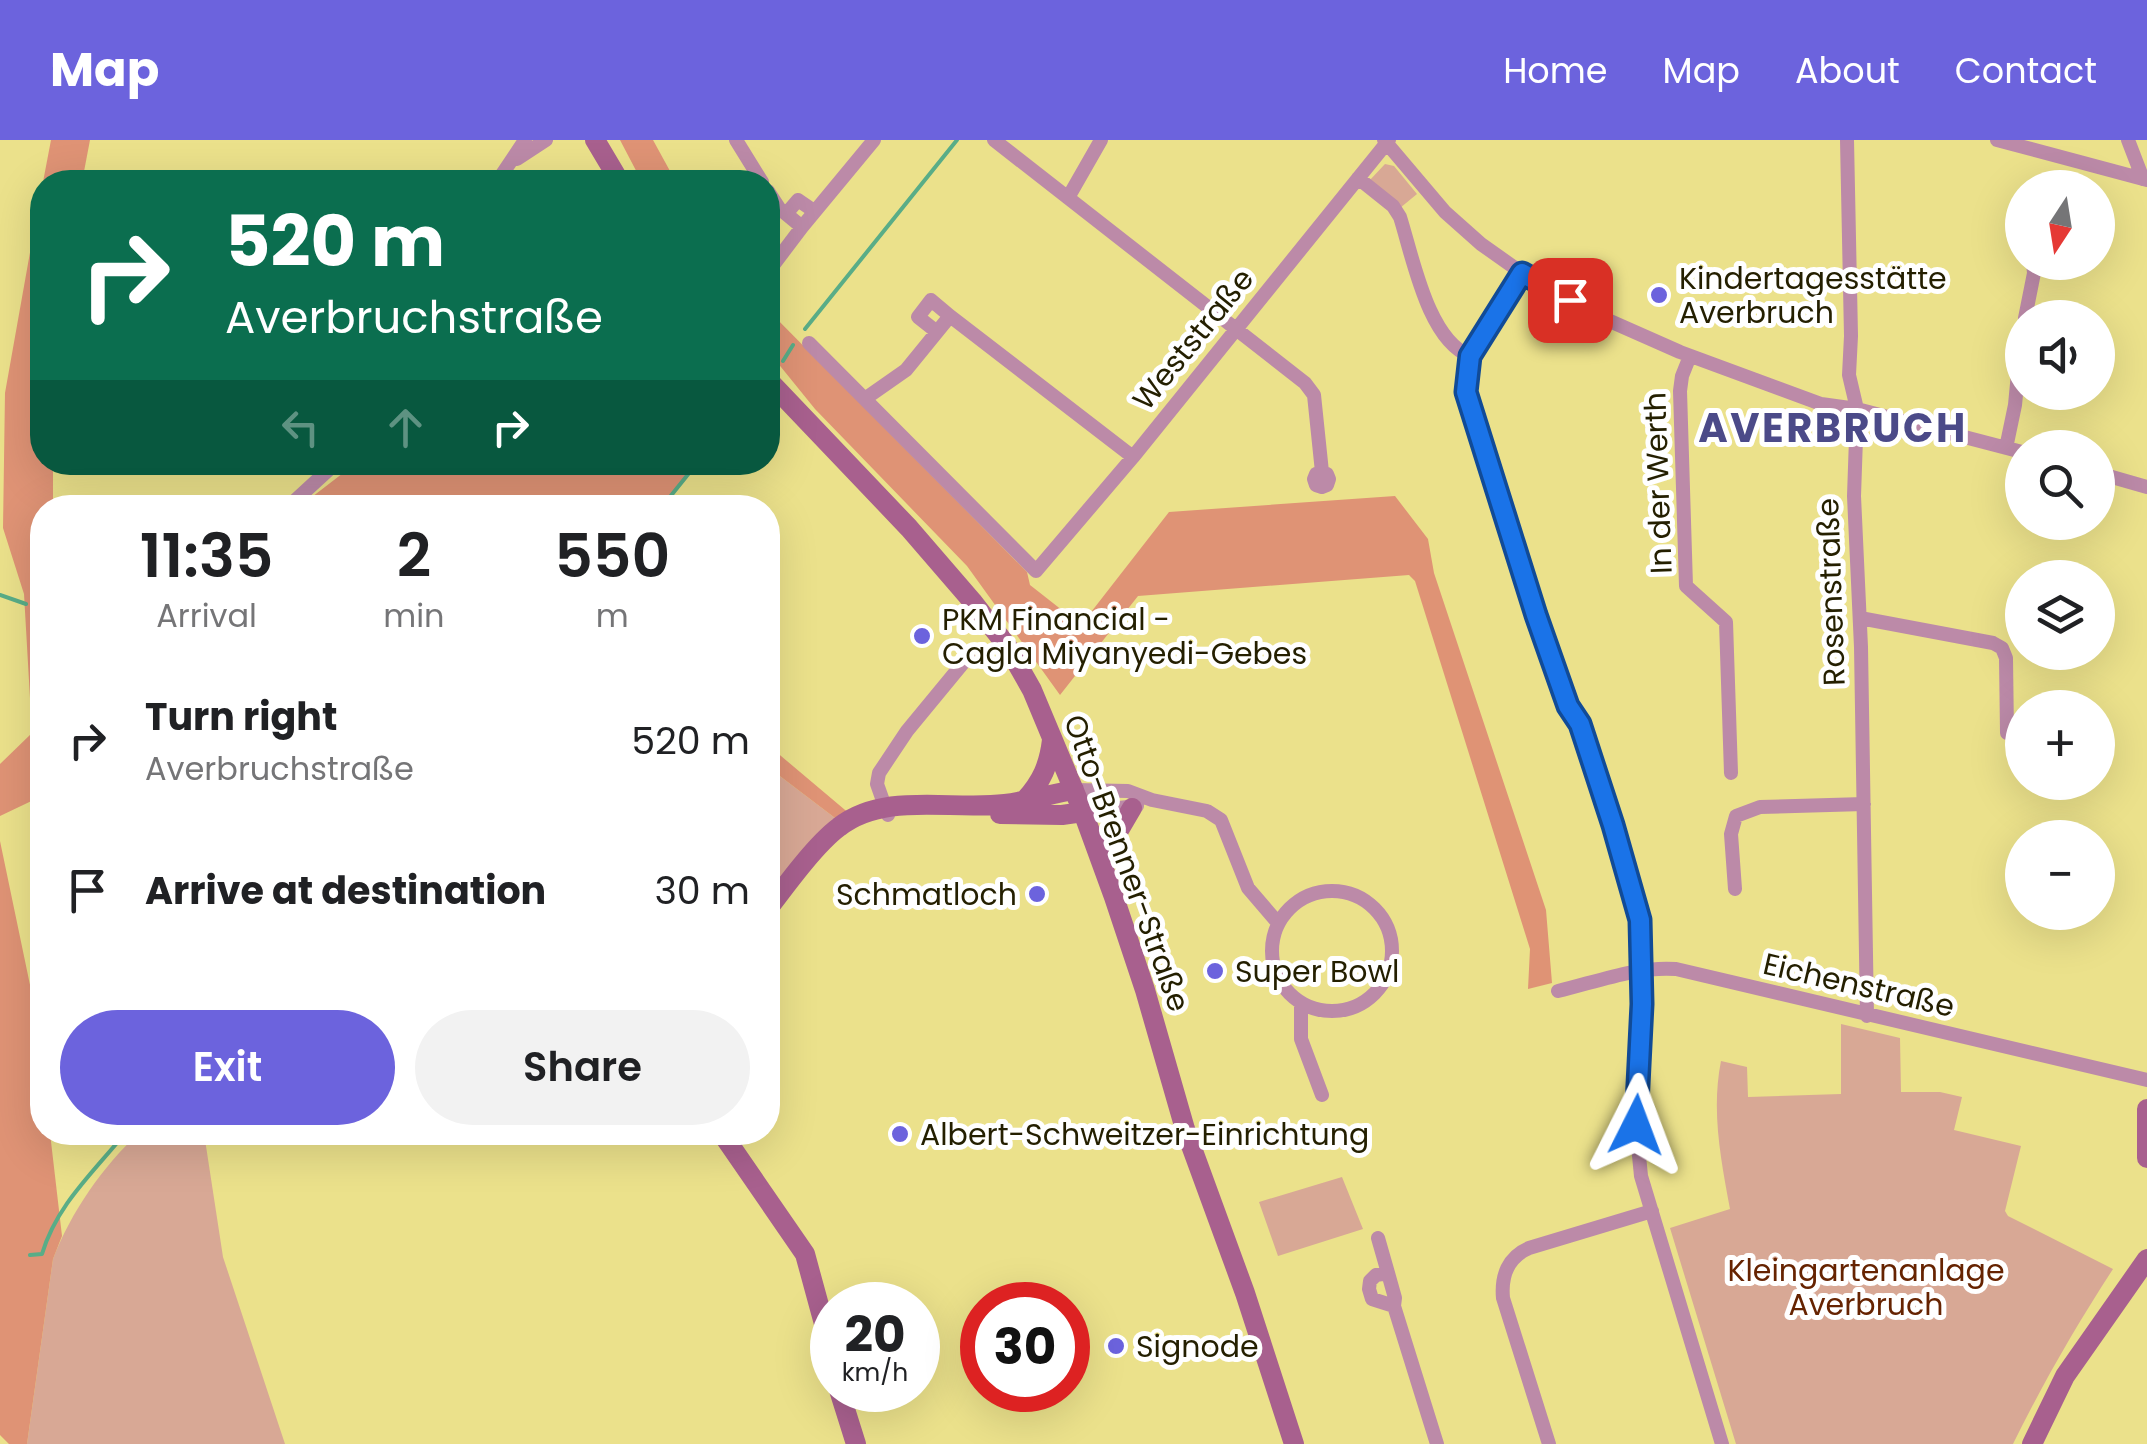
<!DOCTYPE html>
<html lang="en">
<head>
<meta charset="utf-8">
<style>
	body { margin:0; font-family:Poppins,sans-serif; background:#f2f2f2; color:#202124; height:100vh; display:flex; flex-direction:column; font-size:38px; white-space:nowrap }
	* { box-sizing:border-box; margin:0 }
	p { font-size:32px; color:#757577 }
	.icon { flex:none; width:55px; height:55px; fill:none; stroke:currentColor; stroke-width:2; stroke-linecap:round; stroke-linejoin:round }
	.map { position:relative; flex:1; overflow:hidden }
	.drawer { position:absolute; left:30px; top:355px; width:750px; height:650px; display:flex; flex-direction:column; background:#fff; border-radius:40px; box-shadow:0 10px 40px #0002 }
	.drawer>* { flex:none }
	.banner { position:absolute; left:30px; top:30px; width:750px; height:305px; border-radius:40px; box-shadow:0 10px 40px #0002; background:#0b6e4f; color:#fff; overflow:hidden }
	.needle { width:65px; rotate:192deg }
	.buttons { position:absolute; left:2005px; top:30px; display:grid; gap:20px }
	.buttons a { display:grid; place-items:center; width:110px; height:110px; border-radius:50%; background:#fff; box-shadow:0 10px 40px #0002; font-size:50px }
	.speed { position:absolute; left:810px; top:1142px; display:flex; gap:20px; font-size:50px; font-weight:700; text-align:center }
	.speed>* { display:grid; place-content:center; width:130px; height:130px; border-radius:50%; background:#fff; box-shadow:0 10px 40px #0002; line-height:1 }
	.speed small { font-size:25px; font-weight:400 }
	.speed .limit { border:15px solid #d22; background:#fff; color:#111 }
	.pin { position:absolute; display:grid; place-items:center; width:85px; height:85px; color:#fff; margin:-42px; border-radius:20px; box-shadow:0 5px 15px #0006 }
	.me { position:absolute; width:110px; margin:-55px; rotate:3deg; stroke-linejoin:round; filter:drop-shadow(0 0 8px #0008) }
	.turn { display:flex; align-items:center; gap:35px; height:210px; padding:0 30px; font-size:45px }
	.turn .icon { width:130px; height:130px; stroke-width:2.5 }
	.turn b { display:block; font-size:70px; line-height:85px }
	.lanes { display:flex; align-items:center; height:95px; padding:0 30px; background:#0003; justify-content:center; gap:50px; direction:ltr }
	.lanes .off { opacity:.35 }
	.eta { display:flex; justify-content:space-evenly; align-items:center; height:170px; text-align:center }
	.eta b { font-size:60px; font-weight:600; line-height:70px }
	.primary-button { display:flex; gap:20px; margin-top:auto; padding:20px 30px }
	.primary-button a { flex:1; height:115px; border-radius:60px; background:#6c63dd; color:#fff; font-size:40px; font-weight:600; line-height:115px; text-align:center }
	.primary-button a+a { background:#f2f2f2; color:#202124 }
	ul { padding:0; list-style:none }
	li { display:flex; align-items:center; gap:30px; height:150px; padding:0 30px }
	li div { flex:1 }
	li b { display:block; font-size:38px }
	li em { font-style:normal }
	header { display:flex; align-items:center; gap:60px; box-sizing:border-box; height:140px; padding:0 50px; background:#6c63dd; color:#fff }
	header strong { font-size:48px }
	nav { display:flex; gap:55px; margin-inline-start:auto; font-size:35px }
	.map>svg:first-child { display:block }
	.green { fill:#d8a895 }
	.forest { fill:#df9375 }
	.lines { fill:none; stroke-linecap:round; stroke-linejoin:round }
	.stream { stroke:#59ad87; stroke-width:4 }
	.street { stroke:#bc8aa8; stroke-width:14 }
	.secondary { stroke:#a8608e; stroke-width:20 }
	.route-casing { stroke:#114b97; stroke-width:25 }
	.route { stroke:#1a73e8; stroke-width:18 }
	.poi-dot { fill:#6c63dd; stroke:#fff; stroke-width:4 }
	.labels { text-anchor:middle; dominant-baseline:central; stroke-width:10; stroke-linejoin:round; paint-order:stroke }
	.poi-label { font-size:30px; fill:#241f00; stroke:#fff; text-anchor:start }
	.street-label { font-size:30px; fill:#241f00; stroke:#fff }
	.park-label { font-size:30px; fill:#662301; stroke:#fff }
	.district-label { font-size:40px; font-weight:bold; letter-spacing:2.5px; fill:#4b4a88; stroke:#fff }
</style>
</head>
<body>
<header>
<strong>Map</strong>
<nav><a>Home</a><a>Map</a><a>About</a><a>Contact</a></nav>
</header>
<div class="map">
<svg width="2147" height="1304" viewBox="0 0 2147 1304">
	<rect width="100%" height="100%" fill="#ebe18b"/>
	<path class="green" d="M 1385,24 L 1394,26 L 1417,54 L 1400,68 L 1369,41 Z
		M 768,627 L 839,681 L 768,760 Z
		M 1841,884 L 1900,898 L 1901,952 L 1940,952 L 1962,957 L 1954,990 L 2021,1006 L 2005,1071 L 2008,1076 L 2113,1129 C 2076,1186 2043,1243 2013,1304 L 1736,1304 L 1670,1088 L 1730,1069 C 1721,1020 1711,971 1721,921 L 1747,927 L 1748,957 L 1841,954 Z
		M 139,993 L 204,993 L 223,1117 L 285,1304 L 27,1304 L 53,1119 C 71,1072 103,1026 139,993 Z
		M 1342,1037 L 1363,1089 L 1278,1116 L 1259,1062 Z"/>
	<path class="forest" d="M 51,0 L 90,0 L 82,42 L 43,42 Z
		M 620,0 L 653,0 L 676,42 L 642,42 Z
		M 42,45 L 42,322 L 53,323 L 53,367 L 42,368 L 42,656 L 0,676 L 0,624 L 32,593 L 24,454 L 3,388 L 5,253 Z
		M 768,170 L 1027,432 L 1030,445 L 1081,485 L 1169,372 L 1395,356 L 1428,399 L 1434,433 L 1546,770 L 1552,843 L 1528,849 L 1530,809 L 1415,441 L 1409,435 L 1138,456 L 1060,555 L 967,426 L 815,269 L 768,211 Z
		M 351,323 L 351,322 L 695,323 L 665,367 L 315,367 L 308,360 L 347,330 Z
		M 768,605 L 851,675 L 839,681 L 768,627 Z
		M 0,701 L 39,888 L 42,920 L 42,992 L 50,993 L 62,1096 L 53,1119 L 27,1304 L 9,1304 L 0,1295 Z"/>
	<g class="lines">
		<path class="stream" d="M 805,189 L 957,0
			M 783,221 L 793,205
			M 661,368 L 698,322
			M 0,455 L 26,464
			M 30,1115 L 42,1114 C 57,1064 94,1032 126,992"/>
		<path class="street" d="M 736,0 L 762,42
			M 994,0 L 1305,243 L 1314,255 L 1322,332 L 1327,334 L 1329,339 L 1327,345 L 1322,347 L 1316,345 L 1314,339 L 1316,334 L 1322,332
			M 1384,0 L 1445,72 L 1481,104 L 1522,133 L 1594,174 L 1680,212 L 1821,264 L 1857,269 L 2022,312
			M 1847,0 L 1851,196 L 1849,235 L 1857,269 L 1854,356 L 1861,507 L 1867,876
			M 1997,0 L 2147,40
			M 2128,0 L 2143,39
			M 517,19 L 546,0
			M 1358,38 L 1393,66 L 1400,77 C 1413,118 1428,200 1470,216
			M 497,42 L 525,0
			M 768,51 L 779,68 L 802,87 L 874,0
			M 1069,56 L 1101,0
			M 786,74 L 798,60 L 814,71
			M 768,132 L 802,87
			M 1522,133 L 1470,216 L 1466,252 L 1536,475 L 1568,566 L 1579,584 L 1641,779 L 1642,865 L 1636,985 L 1641,1036 L 1722,1304
			M 2025,178 L 2034,133 L 2033,122
			M 937,192 L 918,177 L 931,160 L 950,176
			M 809,203 L 1036,431 L 1133,317 L 1389,0
			M 1690,216 L 1682,236 L 1680,251 L 1686,446 L 1726,482 L 1731,633
			M 866,258 L 906,230 L 950,176 L 1133,317
			M 2006,308 L 2015,265 L 2022,191
			M 2098,333 L 2147,347
			M 287,368 L 337,322
			M 1860,478 L 1993,503 L 2002,508 L 2006,518 L 2007,593
			M 1074,650 L 1128,651 L 1152,660 L 1207,671 L 1221,680 L 1248,748 L 1278,783
			M 1083,672 L 1137,666
			M 888,675 L 877,644 L 879,633 L 907,591 L 968,517
			M 1735,749 L 1731,694 L 1736,676 L 1760,667 L 1864,664
			M1272 811a60 60 0 1 1 120 0a60 60 0 1 1-120 0Z
			M 1558,851 C 1596,842 1637,826 1676,829 L 2147,940
			M 1301,864 L 1301,899 L 1322,955
			M 1378,1098 L 1388,1133
			M 1394,1166 L 1372,1159 L 1369,1149 L 1370,1141 L 1376,1135 L 1388,1133 L 1395,1158 L 1394,1166 L 1437,1304
			M 1549,1304 L 1503,1158 C 1501,1136 1508,1117 1529,1108 L 1652,1071"/>
		<path class="secondary" d="M 595,0 L 620,42
			M 768,240 L 909,388 L 972,461 L 1007,506 L 1032,550 L 1083,672 L 1114,757 L 1145,850 L 1185,989 L 1245,1153 L 1294,1304
			M 1025,660 C 1042,641 1049,625 1052,600
			M 1000,674 L 1062,675 L 1083,672
			M 1103,726 L 1115,697 L 1132,668
			M 768,769 C 786,745 816,704 839,687 C 885,651 952,671 1005,664 C 1028,661 1051,654 1074,650
			M 2147,969 L 2147,1018
			M 721,992 L 805,1114 L 832,1213
			M 839,1250 L 856,1304
			M 2032,1304 L 2065,1236 L 2147,1119"/>
	</g>
	<g class="lines">
		<g class="route-casing">
			<path id="route" d="M 1570,160 L 1522,133 L 1470,216 L 1466,252 L 1536,475 L 1568,566 L 1580,584 L 1613,685 L 1640,780 L 1642,864 L 1636,985"/>
		</g>
		<use href="#route" class="route"/>
	</g>
	<g class="poi-dot">
		<circle cx="1659" cy="155" r="10"/>
		<circle cx="922" cy="496" r="10"/>
		<circle cx="1037" cy="754" r="10"/>
		<circle cx="1215" cy="831" r="10"/>
		<circle cx="900" cy="994" r="10"/>
		<circle cx="1116" cy="1206" r="10"/>
	</g>
	<g class="labels">
		<g class="poi-label">
			<text x="1679" y="138">Kindertagesstätte<tspan x="1679" dy="34">Averbruch</tspan></text>
			<text x="942" y="479">PKM Financial -<tspan x="942" dy="34">Cagla Miyanyedi-Gebes</tspan></text>
			<text x="1017" y="754" text-anchor="end">Schmatloch</text>
			<text x="1235" y="831">Super Bowl</text>
			<text x="920" y="994">Albert-Schweitzer-Einrichtung</text>
			<text x="1136" y="1206">Signode</text>
		</g>
		<g class="street-label">
			<text transform="translate(1193 199) rotate(-51)">Weststraße</text>
			<text transform="translate(1658 343) rotate(-92)">In der Werth</text>
			<text transform="translate(1831 452) rotate(-92)">Rosenstraße</text>
			<text transform="translate(1127 723) rotate(70)">Otto-Brenner-Straße</text>
			<text transform="translate(1859 845) rotate(13)">Eichenstraße</text>
		</g>
		<g class="park-label">
			<text x="1866" y="1130">Kleingartenanlage<tspan x="1866" dy="34">Averbruch</tspan></text>
		</g>
		<g class="district-label">
			<text x="1833" y="288">AVERBRUCH</text>
		</g>
	</g>
</svg>
<div class="buttons">
<a><svg class="needle" viewBox="-14 -14 28 28"><path d="M0-13l5 13h-10z" fill="#e53935"/><path d="M0 13l5-13h-10z" fill="#757577"/></svg></a>
<a><svg class="icon" aria-label="sound" viewBox="0 0 24 24"><path d="M4 9h4l5-4v14l-5-4H4zM17 9q2 3 0 6"/></svg></a>
<a><svg class="icon" aria-label="search" viewBox="0 0 24 24"><circle cx="10" cy="10" r="6"/><path d="M15 15l6 6"/></svg></a>
<a><svg class="icon" aria-label="layers" viewBox="0 0 24 24"><path d="M12 4l9 5-9 5-9-5zM3 14l9 5 9-5"/></svg></a>
<a>+</a>
<a>−</a>
</div>
<div class="speed"><div>20<small>km/h</small></div><div class="limit">30</div></div>
<div class="pin" style="left:1570px;top:160px;background:#d93025"><svg class="icon" aria-label="arrive" viewBox="0 0 24 24"><path d="M6 21V4h12l-3 4 3 4H6"/></svg></div>
<svg class="me" style="left:1636px;top:985px" viewBox="-20 -20 40 40"><path d="M0-17L14 15 0 8-14 15z" fill="#1a73e8" stroke="#fff" stroke-width="4"/></svg>
<div class="banner">
<div class="turn"><svg class="icon" aria-label="right" viewBox="0 0 24 24"><path d="M7 20v-9h11M14 6l5 5-5 5"/></svg><div><b>520 m</b>Averbruchstraße</div></div>
<div class="lanes"><svg class="icon off" aria-label="left" viewBox="0 0 24 24"><path d="M17 20v-9H6M10 6l-5 5 5 5"/></svg><svg class="icon off" aria-label="ahead" viewBox="0 0 24 24"><path d="M12 20V5M6 11l6-6 6 6"/></svg><svg class="icon" aria-label="right" viewBox="0 0 24 24"><path d="M7 20v-9h11M14 6l5 5-5 5"/></svg></div>
</div>
<section class="drawer">
<div class="eta">
<div><b>11:35</b><p>Arrival</p></div>
<div><b>2</b><p>min</p></div>
<div><b>550</b><p>m</p></div>
</div>
<ul>
<li><svg class="icon" aria-label="right" viewBox="0 0 24 24"><path d="M7 20v-9h11M14 6l5 5-5 5"/></svg><div><b>Turn right</b><p>Averbruchstraße</p></div><em>520 m</em></li>
<li><svg class="icon" aria-label="arrive" viewBox="0 0 24 24"><path d="M6 21V4h12l-3 4 3 4H6"/></svg><div><b>Arrive at destination</b></div><em>30 m</em></li>
</ul>
<div class="primary-button"><a>Exit</a><a>Share</a></div>
</section>
</div>
</body>
</html>
